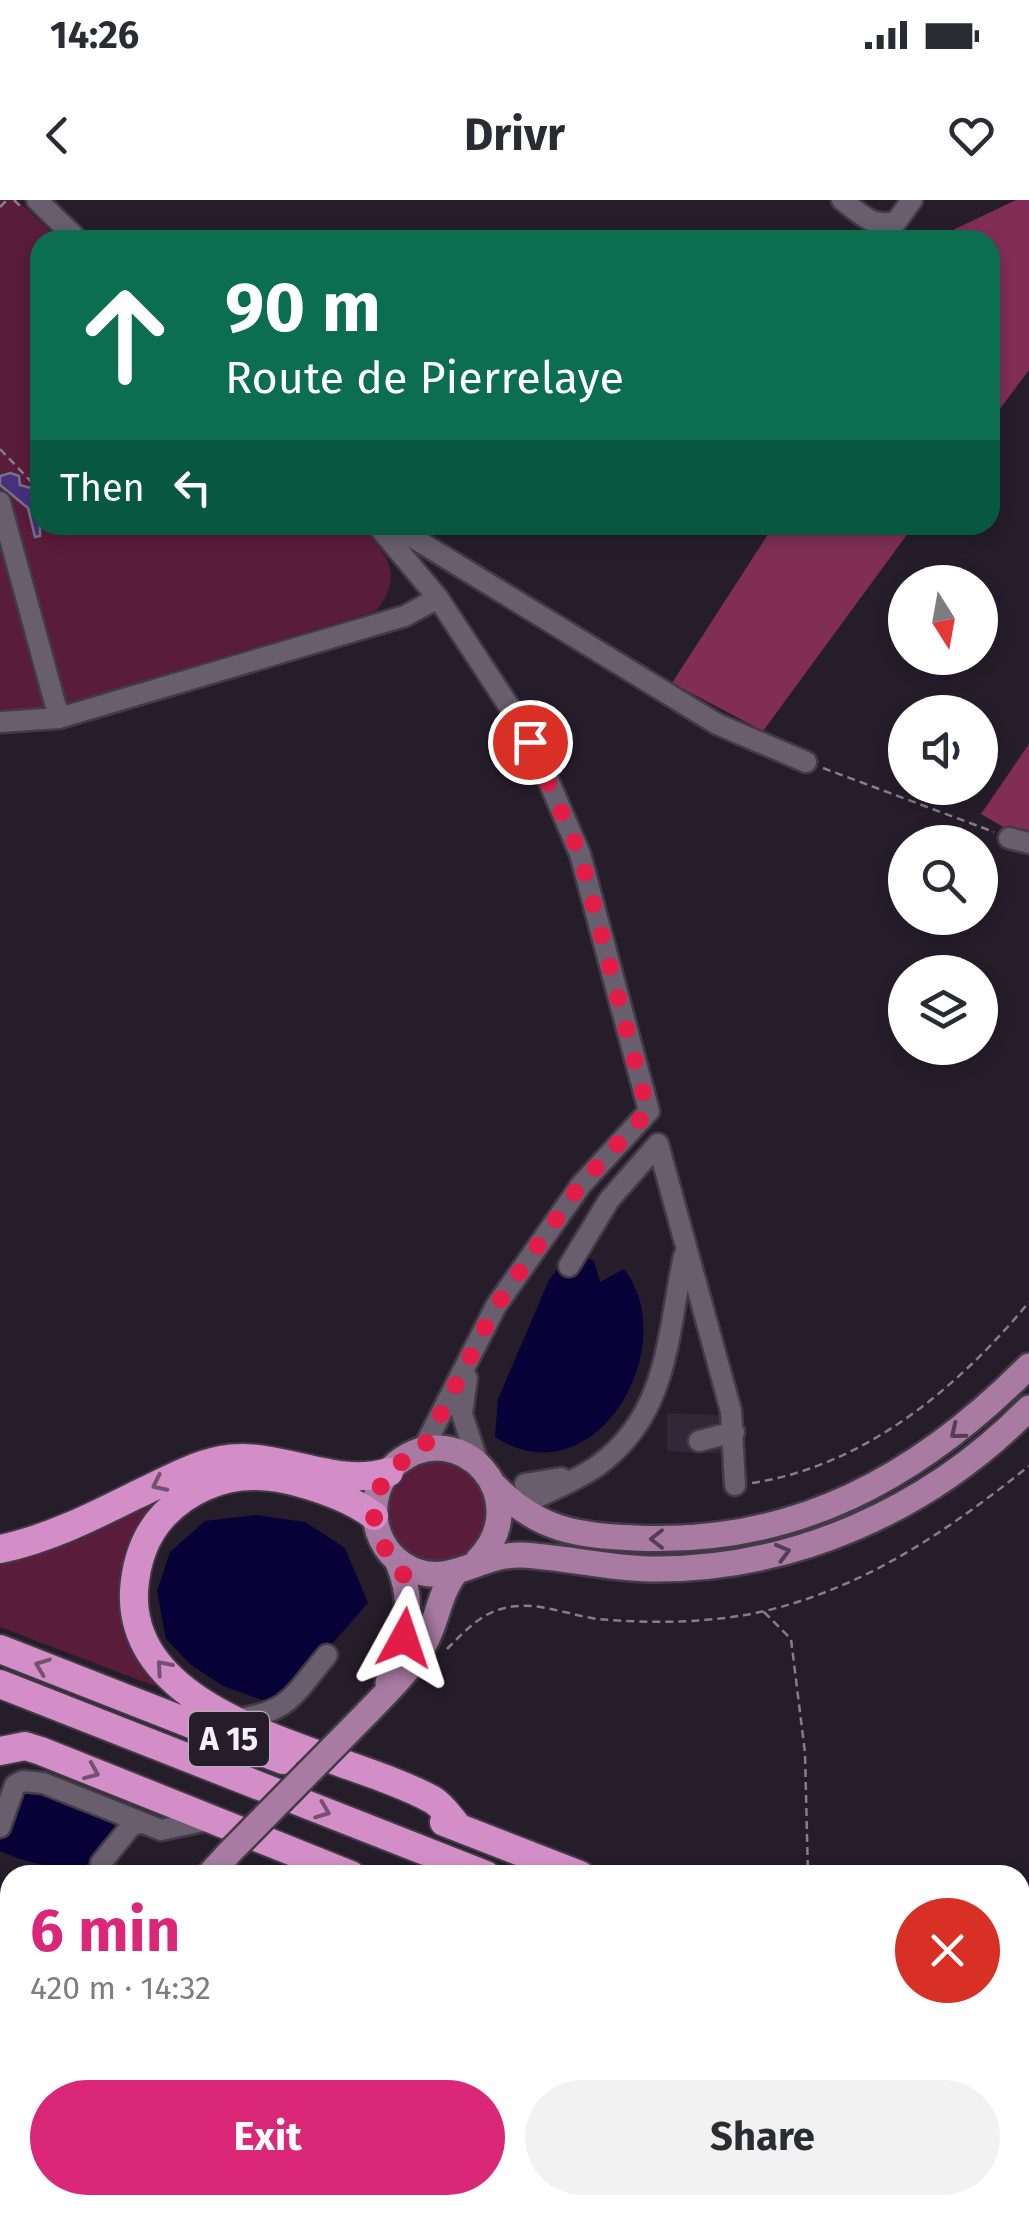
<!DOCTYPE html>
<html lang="en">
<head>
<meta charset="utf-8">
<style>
	body { margin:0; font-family:"Fira Sans",sans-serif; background:#f2f2f3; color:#2b2b33; height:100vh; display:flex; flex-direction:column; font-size:38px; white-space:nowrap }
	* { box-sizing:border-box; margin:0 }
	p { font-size:32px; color:#7c7c81 }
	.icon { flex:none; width:55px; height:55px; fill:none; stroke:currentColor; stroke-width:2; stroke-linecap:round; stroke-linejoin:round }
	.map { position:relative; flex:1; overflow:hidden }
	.details { position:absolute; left:0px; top:1665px; width:1030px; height:350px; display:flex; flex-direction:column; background:#fff; border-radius:30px 30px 0 0; box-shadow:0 5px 15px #0003 }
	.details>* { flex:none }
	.top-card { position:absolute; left:30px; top:30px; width:970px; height:305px; border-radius:30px; box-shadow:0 5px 15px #0003; background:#0b6e4f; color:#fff; overflow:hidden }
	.needle { width:65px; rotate:169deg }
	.fabs { position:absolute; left:888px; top:365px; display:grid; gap:20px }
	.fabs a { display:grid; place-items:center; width:110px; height:110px; border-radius:50%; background:#fff; box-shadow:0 5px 15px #0003; font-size:50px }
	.pin { position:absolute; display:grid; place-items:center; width:85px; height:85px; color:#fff; margin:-42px; border:5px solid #fff; border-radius:50%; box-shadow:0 2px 10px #0007 }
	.me { position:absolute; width:110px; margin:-55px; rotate:5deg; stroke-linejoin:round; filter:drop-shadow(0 0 8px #0008) }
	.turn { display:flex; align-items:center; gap:35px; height:210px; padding:0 30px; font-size:45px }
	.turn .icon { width:130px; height:130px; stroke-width:2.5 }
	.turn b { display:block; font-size:70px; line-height:85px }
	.then { display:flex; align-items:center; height:95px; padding:0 30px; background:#0003; gap:20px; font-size:38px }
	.round { display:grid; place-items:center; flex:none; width:105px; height:105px; border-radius:52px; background:#f2f2f3 }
	.head { display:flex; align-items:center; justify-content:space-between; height:170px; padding:0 30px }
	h1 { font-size:60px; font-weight:700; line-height:75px; color:#db2777 }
	.button { display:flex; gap:20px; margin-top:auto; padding:20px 30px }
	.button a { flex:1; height:115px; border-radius:60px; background:#db2777; color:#fff; font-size:40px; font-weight:700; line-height:115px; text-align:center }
	.button a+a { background:#f2f2f3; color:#2b2b33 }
	.status { display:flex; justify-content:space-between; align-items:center; height:70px; padding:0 50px; background:#fff; direction:ltr }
	.status svg { height:28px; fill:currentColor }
	header { display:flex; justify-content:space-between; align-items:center; height:130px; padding:0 30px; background:#fff; font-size:45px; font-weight:700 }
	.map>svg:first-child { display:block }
	.built { fill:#322639 }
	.green { fill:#5a1c3b }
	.forest { fill:#812e57 }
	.water { fill:#080137 }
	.building { fill:#48307c; stroke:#777386; stroke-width:2.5 }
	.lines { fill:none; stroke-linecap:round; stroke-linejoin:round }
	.minor-casing { stroke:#423a46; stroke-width:25 }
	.major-casing { stroke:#423a46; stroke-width:30 }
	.highway-casing { stroke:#423a46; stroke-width:32 }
	.path { stroke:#857e8a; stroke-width:2.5; stroke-dasharray:8 5; stroke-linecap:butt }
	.minor { stroke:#685e6e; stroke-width:20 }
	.major { stroke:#a97ba3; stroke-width:25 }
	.highway { stroke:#d48ec7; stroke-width:28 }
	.major-bridge-casing { stroke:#423a46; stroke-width:30; stroke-linecap:butt }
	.major-bridge { stroke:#a97ba3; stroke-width:25 }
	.oneway { stroke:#543e55 }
	.oneway2 { stroke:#745071 }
	.route { stroke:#e11d48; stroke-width:18; stroke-dasharray:0 32.4 }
	.labels { text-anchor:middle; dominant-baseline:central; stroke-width:10; stroke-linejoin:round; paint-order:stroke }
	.shield { fill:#261d2b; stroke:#b7b0bb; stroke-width:2.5 }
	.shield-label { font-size:32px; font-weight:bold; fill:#f5eff9 }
</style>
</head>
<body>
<div class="status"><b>14:26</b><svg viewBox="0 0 49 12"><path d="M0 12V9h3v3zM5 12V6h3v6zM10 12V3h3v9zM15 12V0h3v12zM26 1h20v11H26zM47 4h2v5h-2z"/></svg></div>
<header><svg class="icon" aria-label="back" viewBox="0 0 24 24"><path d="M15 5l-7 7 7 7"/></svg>Drivr<svg class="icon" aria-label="heart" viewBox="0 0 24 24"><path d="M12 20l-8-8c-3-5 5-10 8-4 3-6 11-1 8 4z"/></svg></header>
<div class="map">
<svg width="1029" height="2015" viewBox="0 0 1029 2015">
	<rect width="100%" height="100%" fill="#261d2b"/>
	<path class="built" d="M 667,1213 L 718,1215 L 728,1254 L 667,1251 Z"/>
	<path class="green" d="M 0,0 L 17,0 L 60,40 L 40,40 L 40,325 L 361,325 C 387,357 405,373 376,411 L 44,510 L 0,515 Z
		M385 1312a51 51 0 1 1 102 0a51 51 0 1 1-102 0Z
		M 170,1287 L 139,1330 L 158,1480 L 155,1486 L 0,1427 L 0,1360 Z"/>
	<path class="forest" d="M 1016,0 L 1029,0 L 1029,170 L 990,222 L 990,40 L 932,40 Z
		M 774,325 L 914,325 L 763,531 L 672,483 Z
		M 1029,544 L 1029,642 L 981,614 Z"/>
	<path class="water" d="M 580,1054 L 594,1061 L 600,1082 L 624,1069 C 684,1146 595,1302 495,1237 L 498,1199 L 549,1080 L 561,1064 Z
		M 256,1315 L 305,1322 L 345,1348 L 368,1403 L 281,1502 L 268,1502 L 223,1486 L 191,1465 L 166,1439 L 157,1391 L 170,1352 L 205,1321 Z
		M 15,1585 L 115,1613 L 119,1637 C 109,1647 101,1658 88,1664 C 65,1674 22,1661 0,1651 L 0,1627 Z"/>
	<path class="building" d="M 10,273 L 19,276 L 20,285 L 31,288 L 33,297 L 40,299 L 40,336 L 35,337 L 28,308 L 0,285 L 0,276 Z"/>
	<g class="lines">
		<g class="minor-casing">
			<path id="minor" d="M 37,0 L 78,40
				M 842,0 C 861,14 872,28 896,22 L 912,0
				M 0,302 L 59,518
				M 377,325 L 438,398 L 520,523 L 540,561 L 580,654 L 649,911 L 581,985 L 496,1106 L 422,1251
				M 391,339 L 407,334 L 717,524 L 806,562
				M 0,522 L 59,518 L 405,416 L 438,398
				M 1009,638 L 1029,643
				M 658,944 L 731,1211 L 735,1285
				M 569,1066 L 609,1000 L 658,944
				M 467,1178 L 462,1214 L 478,1263
				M 699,1241 L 734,1232
				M 525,1284 L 561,1278
				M 532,1300 C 554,1289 580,1279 600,1264 C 670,1211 667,1133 684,1056
				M 235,1519 C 290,1513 294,1494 327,1455
				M 0,1627 L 15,1585 L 23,1581 L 43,1583 L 161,1630 L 208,1620
				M 101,1663 L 131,1626 L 139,1623
				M 333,2005 L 346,2015
				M 785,2005 L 785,2015"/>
		</g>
		<g class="major-casing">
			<path id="major" d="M 495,1286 C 538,1330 575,1335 634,1338 C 795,1346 919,1277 1029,1166
				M 478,1360 C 537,1299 460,1213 397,1263 C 359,1294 372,1358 419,1372 C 454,1383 482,1354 521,1355 C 564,1357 606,1368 649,1369 C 792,1371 929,1310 1029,1208
				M 388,1483 C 404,1436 418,1409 397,1360
				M 367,1513 C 388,1491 414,1467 427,1439 C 438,1416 440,1393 455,1373
				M 209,1675 L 230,1652
				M 0,1749 L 10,1737
				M 0,1815 L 10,1828
				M 0,1879 L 10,1872"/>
		</g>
		<g class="highway-casing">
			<path id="highway" d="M 374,1316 C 347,1295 287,1275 253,1276 C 220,1276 187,1291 164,1315 C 145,1335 136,1362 134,1391 C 128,1524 345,1551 433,1600 C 443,1606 451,1619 459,1628
				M 0,1349 C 48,1339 92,1317 136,1295 C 164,1282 191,1266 221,1260 C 278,1249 332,1289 389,1272
				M 0,1449 L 283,1560
				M 0,1484 L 486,1675
				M 0,1551 L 25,1546 L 41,1551 L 351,1675
				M 444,1622 L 580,1675
				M 0,1707 L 10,1712
				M 1020,1853 L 1029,1857
				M 1020,1892 L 1029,1896
				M 1020,1916 L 1029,1919"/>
		</g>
		<path class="path" d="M 14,0 L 20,6
			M 0,7 L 7,0
			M 0,249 L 40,291
			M 823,568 L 994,632
			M 752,1283 C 865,1266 959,1187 1029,1102
			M 764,1412 L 791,1439 L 805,1553 L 808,1675
			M 447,1449 C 462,1434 479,1415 501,1409 C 533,1399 567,1415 598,1419 C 652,1424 712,1423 765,1411 C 866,1387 949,1330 1029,1266
			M 0,1906 L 10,1900"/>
		<use href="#minor" class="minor"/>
		<use href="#major" class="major"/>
		<use href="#highway" class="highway"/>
		<g class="major-bridge-casing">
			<path id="major-bridge" d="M 230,1652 L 367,1513"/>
		</g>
		<use href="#major-bridge" class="major-bridge"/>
	</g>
	<defs><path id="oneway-chevron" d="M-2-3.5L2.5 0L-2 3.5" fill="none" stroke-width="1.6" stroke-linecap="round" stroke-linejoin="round" transform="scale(2.5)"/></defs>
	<g class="oneway">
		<use href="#oneway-chevron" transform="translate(957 1232) rotate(141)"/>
		<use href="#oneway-chevron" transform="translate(657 1339) rotate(-180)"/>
		<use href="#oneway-chevron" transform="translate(783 1352) rotate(-15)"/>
	</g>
	<g class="oneway2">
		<use href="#oneway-chevron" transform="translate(159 1284) rotate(154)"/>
		<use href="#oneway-chevron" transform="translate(42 1466) rotate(-159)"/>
		<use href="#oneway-chevron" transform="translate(163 1467) rotate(-131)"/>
		<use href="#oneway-chevron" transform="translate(92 1572) rotate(23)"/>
		<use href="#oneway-chevron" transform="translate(323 1611) rotate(21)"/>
	</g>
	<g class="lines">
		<path class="route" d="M 404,1438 C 408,1420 412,1403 407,1384 C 402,1367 392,1359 383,1345 C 360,1306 384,1265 422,1251 L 496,1106 L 580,985 L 648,911 L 580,654 L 530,542"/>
	</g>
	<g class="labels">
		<rect class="shield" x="189" y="1512" width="80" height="54" rx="8"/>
		<g class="shield-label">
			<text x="229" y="1539">A 15</text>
		</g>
	</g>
</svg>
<div class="fabs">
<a><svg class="needle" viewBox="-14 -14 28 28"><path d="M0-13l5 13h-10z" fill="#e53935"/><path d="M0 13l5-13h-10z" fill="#7c7c81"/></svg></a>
<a><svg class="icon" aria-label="sound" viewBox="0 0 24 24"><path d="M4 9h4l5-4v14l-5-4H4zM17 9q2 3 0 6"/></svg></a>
<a><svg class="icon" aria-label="search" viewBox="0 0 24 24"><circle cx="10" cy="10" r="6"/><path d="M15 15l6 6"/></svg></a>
<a><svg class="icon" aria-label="layers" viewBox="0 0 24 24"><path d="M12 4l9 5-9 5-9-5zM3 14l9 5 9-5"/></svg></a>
</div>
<div class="pin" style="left:530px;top:542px;background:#d93025"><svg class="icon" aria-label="arrive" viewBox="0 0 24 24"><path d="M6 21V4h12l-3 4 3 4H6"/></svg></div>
<svg class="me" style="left:404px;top:1438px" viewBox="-20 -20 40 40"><path d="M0-17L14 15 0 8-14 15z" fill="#e11d48" stroke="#fff" stroke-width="4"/></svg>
<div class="top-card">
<div class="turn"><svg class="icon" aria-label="ahead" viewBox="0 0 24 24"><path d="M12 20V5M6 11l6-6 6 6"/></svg><div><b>90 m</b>Route de Pierrelaye</div></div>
<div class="then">Then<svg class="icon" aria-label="left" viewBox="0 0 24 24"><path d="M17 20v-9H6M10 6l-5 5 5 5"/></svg></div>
</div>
<section class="details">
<div class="head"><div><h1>6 min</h1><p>420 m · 14:32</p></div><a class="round" style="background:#d93025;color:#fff"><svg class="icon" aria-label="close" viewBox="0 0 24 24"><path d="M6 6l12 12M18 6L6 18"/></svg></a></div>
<div class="button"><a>Exit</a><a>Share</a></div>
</section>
</div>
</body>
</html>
